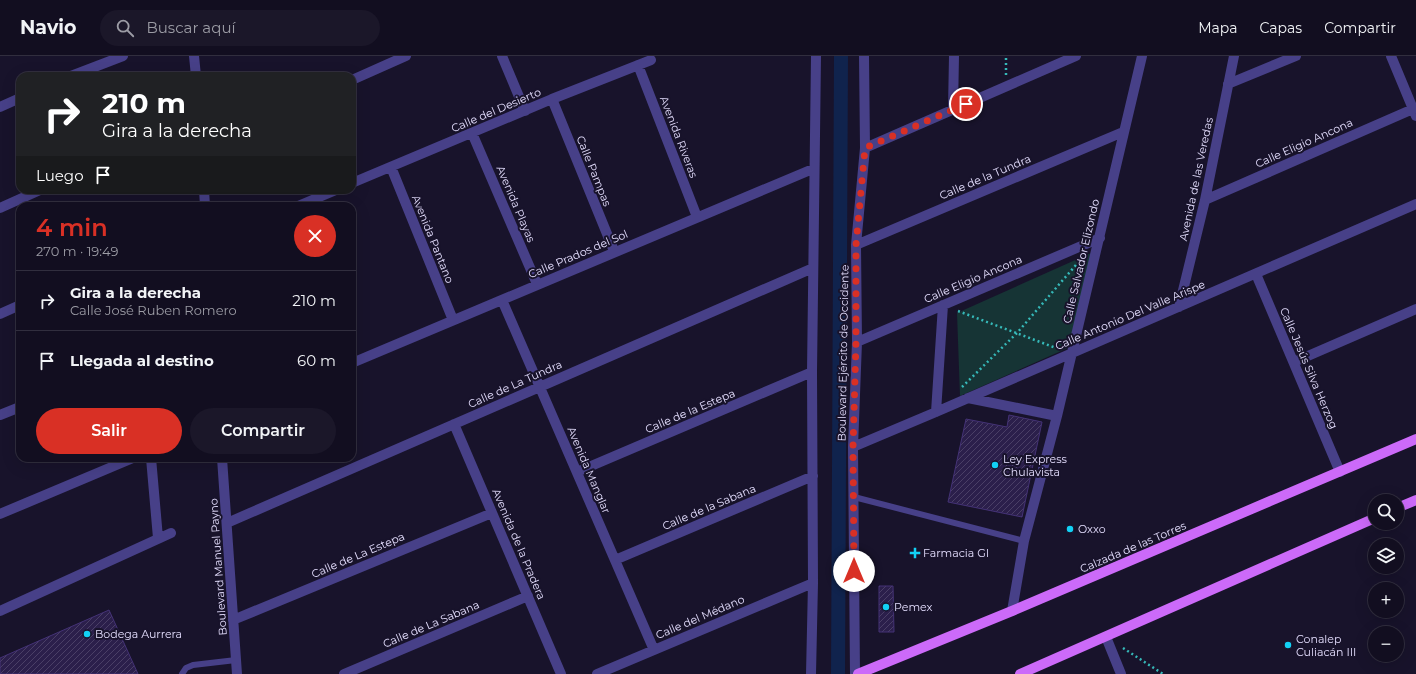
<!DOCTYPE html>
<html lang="es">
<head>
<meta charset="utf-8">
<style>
	body { margin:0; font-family:Montserrat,sans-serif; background:#1b1729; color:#f1f3f6; height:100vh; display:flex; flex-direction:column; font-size:15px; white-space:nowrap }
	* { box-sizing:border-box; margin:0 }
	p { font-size:13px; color:#9c9ca5 }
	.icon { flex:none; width:22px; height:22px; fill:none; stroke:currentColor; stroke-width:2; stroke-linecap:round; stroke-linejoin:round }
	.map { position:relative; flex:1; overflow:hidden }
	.sheet { position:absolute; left:16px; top:146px; width:340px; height:260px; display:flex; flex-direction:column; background:#120e20; border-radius:12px; box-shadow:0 4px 16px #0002,0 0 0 1px #312e3e }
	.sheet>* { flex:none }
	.hud { position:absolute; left:16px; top:16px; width:340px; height:122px; border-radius:12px; box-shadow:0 4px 16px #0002,0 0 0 1px #312e3e; background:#202124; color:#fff; overflow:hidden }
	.buttons { position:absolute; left:1368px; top:438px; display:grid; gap:8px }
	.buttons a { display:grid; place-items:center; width:36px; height:36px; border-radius:50%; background:#120e20; box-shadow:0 4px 16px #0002,0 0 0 1px #312e3e; font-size:20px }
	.pin { position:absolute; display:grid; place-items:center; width:34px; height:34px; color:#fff; margin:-17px; border:2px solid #fff; border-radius:50%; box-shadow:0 1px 4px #0007 }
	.me { position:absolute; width:44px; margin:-22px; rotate:0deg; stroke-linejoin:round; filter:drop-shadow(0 0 3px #0008) }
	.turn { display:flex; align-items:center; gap:14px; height:84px; padding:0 20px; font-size:18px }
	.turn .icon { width:52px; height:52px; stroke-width:2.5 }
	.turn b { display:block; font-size:28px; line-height:34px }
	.then { display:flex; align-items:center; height:38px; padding:0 20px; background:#0003; gap:8px; font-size:15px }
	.round { display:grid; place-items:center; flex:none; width:42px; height:42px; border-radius:21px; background:#1b1729 }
	.summary { display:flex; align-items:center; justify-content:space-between; height:68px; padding:0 20px }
	h1 { font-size:24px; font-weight:600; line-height:30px; color:#d93025 }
	.cta { display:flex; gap:8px; margin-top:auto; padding:8px 20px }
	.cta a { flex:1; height:46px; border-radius:24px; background:#d93025; color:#fff; font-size:16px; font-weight:600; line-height:46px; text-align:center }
	.cta a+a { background:#1b1729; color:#f1f3f6 }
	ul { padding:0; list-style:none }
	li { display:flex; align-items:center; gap:12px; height:60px; padding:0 20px; border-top:1px solid #312e3e }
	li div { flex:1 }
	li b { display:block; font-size:15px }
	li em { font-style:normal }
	header { display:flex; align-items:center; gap:24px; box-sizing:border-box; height:56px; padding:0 20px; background:#120e20; border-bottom:1px solid #312e3e }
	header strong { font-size:19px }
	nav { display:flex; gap:22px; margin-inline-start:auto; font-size:14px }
	.search { width:280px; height:36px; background:#1b1729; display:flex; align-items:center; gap:10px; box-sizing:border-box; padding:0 14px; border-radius:22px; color:#9c9ca5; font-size:15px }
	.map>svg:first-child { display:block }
	.park { fill:#163435 }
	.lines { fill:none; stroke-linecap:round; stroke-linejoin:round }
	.canal { stroke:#10234d; stroke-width:14 }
	.building { fill:url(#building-hatch); stroke:#443276 }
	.path { stroke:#36b9b9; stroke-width:2.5; stroke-dasharray:2 3; stroke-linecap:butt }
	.lane { stroke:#474088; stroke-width:6 }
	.street { stroke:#474088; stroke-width:10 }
	.primary { stroke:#cc6af9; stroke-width:10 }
	.route { stroke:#d93025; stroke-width:7; stroke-dasharray:0 12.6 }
	.poi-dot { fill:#12d1f5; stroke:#18132b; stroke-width:1.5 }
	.labels { text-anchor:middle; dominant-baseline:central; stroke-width:4; stroke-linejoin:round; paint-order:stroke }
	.street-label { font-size:11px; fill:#e4defe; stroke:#18132b }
	.poi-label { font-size:11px; fill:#e4defe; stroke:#18132b; text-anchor:start }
</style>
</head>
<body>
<header>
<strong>Navio</strong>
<div class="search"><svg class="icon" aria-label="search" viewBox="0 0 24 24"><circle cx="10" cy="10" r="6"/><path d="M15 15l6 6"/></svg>Buscar aquí</div>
<nav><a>Mapa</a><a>Capas</a><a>Compartir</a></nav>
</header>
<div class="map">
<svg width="1416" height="618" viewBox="0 0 1416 618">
	<defs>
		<pattern id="building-hatch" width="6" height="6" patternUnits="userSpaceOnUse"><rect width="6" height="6" fill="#2b1f4b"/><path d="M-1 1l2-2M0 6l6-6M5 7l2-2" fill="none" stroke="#4a3f66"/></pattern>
	</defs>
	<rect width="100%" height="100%" fill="#18132b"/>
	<path class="park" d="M 1091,197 L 1070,291 L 960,340 L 957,257 Z"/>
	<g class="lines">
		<path class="canal" d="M 838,618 L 841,0"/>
	</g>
	<path class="building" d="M 1009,359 L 1042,366 L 1022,461 L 948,446 L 966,363 L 1007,371 Z
		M 879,530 L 893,530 L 894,576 L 879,576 Z
		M 109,554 L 138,618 L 0,618 L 0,602 Z"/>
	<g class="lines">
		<path class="path" d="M 1006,19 L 1006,0
			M 958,255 L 1056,292
			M 962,331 L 1017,277 L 1082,202
			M 1123,592 L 1163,618"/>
		<path class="lane" d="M 854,441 L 1024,485
			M 182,618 L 186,612 L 193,609 L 236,604"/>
		<path class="street" d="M 194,0 L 196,20
			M 502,0 L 525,55
			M 1391,0 L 1416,60
			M 638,9 L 697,161
			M 71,20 L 123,0
			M 352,24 L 406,0
			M 1228,28 L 1296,0
			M 552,43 L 614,195
			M 0,51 L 20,42
			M 953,53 L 954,0
			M 472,77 L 537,228
			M 865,92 L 1076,0
			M 391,111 L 453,264
			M 352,127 L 552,43 L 651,4
			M 204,134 L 205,150
			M 1205,144 L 1413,53
			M 298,150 L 336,134
			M 0,152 L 40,134
			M 856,189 L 1123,76
			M 1256,218 L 1340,416
			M 502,244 L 654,594
			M 1179,251 L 1205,144 L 1234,0
			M 0,258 L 20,249
			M 857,286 L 1100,182
			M 1294,306 L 1416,253
			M 352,307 L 808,115 L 814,114
			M 968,342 L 1057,360
			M 936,356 L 943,249
			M 0,359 L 20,351
			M 454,368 L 561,618
			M 853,391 L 936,356 L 1416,148
			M 151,402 L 158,482
			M 222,402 L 237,618
			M 577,416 L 812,316
			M 0,458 L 133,402
			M 227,467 L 813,212
			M 615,504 L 813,420
			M 0,555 L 171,477
			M 1012,555 L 1024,485 L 1057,360 L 1142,0
			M 233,564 L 492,457
			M 1106,581 L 1121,618
			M 344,618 L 528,540
			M 597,618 L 813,527
			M 811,618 L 813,527 L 812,316 L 816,0
			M 855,618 L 853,391 L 857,286 L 856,189 L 865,92 L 864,0"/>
		<path class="primary" d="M 1397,452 L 1416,444
			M 858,618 L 1012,555 L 1416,383
			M 1020,618 L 1375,462"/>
	</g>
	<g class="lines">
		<path class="route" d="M 854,515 L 853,391 L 856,286 L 856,189 L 865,92 L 966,48"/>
	</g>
	<g class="poi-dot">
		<circle cx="995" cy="409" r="4"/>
		<circle cx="1070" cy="473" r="4"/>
		<path d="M913 491h4v4h4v4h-4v4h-4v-4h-4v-4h4z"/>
		<circle cx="886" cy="551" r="4"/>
		<circle cx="87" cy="578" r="4"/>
		<circle cx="1288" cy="589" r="4"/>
	</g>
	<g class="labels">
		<g class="street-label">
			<text transform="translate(496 54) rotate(-23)">Calle del Desierto</text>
			<text transform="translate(679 81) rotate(69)">Avenida Riveras</text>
			<text transform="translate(1304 87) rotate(-24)">Calle Eligio Ancona</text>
			<text transform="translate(594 115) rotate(68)">Calle Pampas</text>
			<text transform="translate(985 121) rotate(-23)">Calle de la Tundra</text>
			<text transform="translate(1196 123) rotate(-78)">Avenida de las Veredas</text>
			<text transform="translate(516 148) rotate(67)">Avenida Playas</text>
			<text transform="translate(433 183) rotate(68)">Avenida Pantano</text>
			<text transform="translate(578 198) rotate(-23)">Calle Prados del Sol</text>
			<text transform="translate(1081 205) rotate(-77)">Calle Salvador Elizondo</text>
			<text transform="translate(973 223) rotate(-23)">Calle Eligio Ancona</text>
			<text transform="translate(1130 259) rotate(-23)">Calle Antonio Del Valle Arispe</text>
			<text transform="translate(843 297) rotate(-89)">Boulevard Ejército de Occidente</text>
			<text transform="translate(1309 312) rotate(67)">Calle Jesús Silva Herzog</text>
			<text transform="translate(515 328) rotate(-24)">Calle de La Tundra</text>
			<text transform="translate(690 355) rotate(-23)">Calle de la Estepa</text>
			<text transform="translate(589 414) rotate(67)">Avenida Manglar</text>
			<text transform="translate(709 451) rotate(-23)">Calle de la Sabana</text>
			<text transform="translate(519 488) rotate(67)">Avenida de la Pradera</text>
			<text transform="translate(1133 491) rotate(-23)">Calzada de las Torres</text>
			<text transform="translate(358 499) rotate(-23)">Calle de La Estepa</text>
			<text transform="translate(218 511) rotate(-94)">Boulevard Manuel Payno</text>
			<text transform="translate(700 561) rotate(-23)">Calle del Médano</text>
			<text transform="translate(431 568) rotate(-23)">Calle de La Sabana</text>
		</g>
		<g class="poi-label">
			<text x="1003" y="403">Ley Express<tspan x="1003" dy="13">Chulavista</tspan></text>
			<text x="1078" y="473">Oxxo</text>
			<text x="923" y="497">Farmacia GI</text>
			<text x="894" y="551">Pemex</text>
			<text x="95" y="578">Bodega Aurrera</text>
			<text x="1296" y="583">Conalep<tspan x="1296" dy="13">Culiacán III</tspan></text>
		</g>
	</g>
</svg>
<div class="buttons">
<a><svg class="icon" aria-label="search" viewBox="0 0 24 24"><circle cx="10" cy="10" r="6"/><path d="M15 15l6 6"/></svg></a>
<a><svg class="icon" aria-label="layers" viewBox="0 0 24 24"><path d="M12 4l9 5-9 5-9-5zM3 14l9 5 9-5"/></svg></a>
<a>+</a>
<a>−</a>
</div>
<div class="pin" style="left:966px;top:48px;background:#d93025"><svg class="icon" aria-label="arrive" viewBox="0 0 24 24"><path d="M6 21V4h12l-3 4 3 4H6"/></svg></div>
<svg class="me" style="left:854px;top:515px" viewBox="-20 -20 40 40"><circle r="19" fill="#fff"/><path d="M0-13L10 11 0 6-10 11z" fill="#d93025"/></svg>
<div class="hud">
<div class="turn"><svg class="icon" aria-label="right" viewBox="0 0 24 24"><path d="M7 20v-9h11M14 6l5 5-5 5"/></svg><div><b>210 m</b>Gira a la derecha</div></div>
<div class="then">Luego<svg class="icon" aria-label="arrive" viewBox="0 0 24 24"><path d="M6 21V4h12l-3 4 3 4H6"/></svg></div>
</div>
<section class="sheet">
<div class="summary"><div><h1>4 min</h1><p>270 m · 19:49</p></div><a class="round" style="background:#d93025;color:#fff"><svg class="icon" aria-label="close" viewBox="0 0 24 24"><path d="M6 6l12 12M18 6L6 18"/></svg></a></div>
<ul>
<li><svg class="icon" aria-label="right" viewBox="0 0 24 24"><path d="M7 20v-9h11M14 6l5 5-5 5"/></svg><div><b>Gira a la derecha</b><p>Calle José Ruben Romero</p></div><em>210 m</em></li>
<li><svg class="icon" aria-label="arrive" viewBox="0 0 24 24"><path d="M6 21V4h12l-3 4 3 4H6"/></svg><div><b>Llegada al destino</b></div><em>60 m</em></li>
</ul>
<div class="cta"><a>Salir</a><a>Compartir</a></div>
</section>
</div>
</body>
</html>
